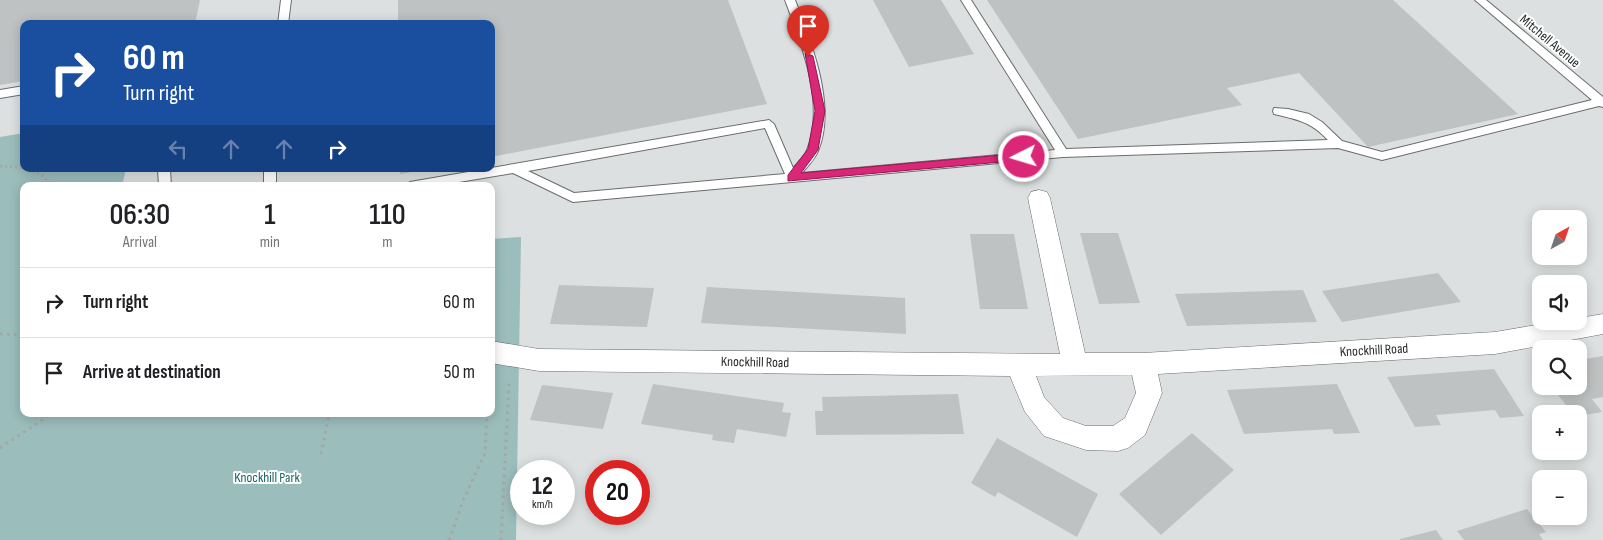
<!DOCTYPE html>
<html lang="en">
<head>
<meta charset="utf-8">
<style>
	body { margin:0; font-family:"Sofia Sans Condensed",sans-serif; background:#f6f6f6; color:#202124; height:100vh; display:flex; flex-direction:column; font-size:19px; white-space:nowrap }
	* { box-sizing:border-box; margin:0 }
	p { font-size:16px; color:#757577 }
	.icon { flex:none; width:28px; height:28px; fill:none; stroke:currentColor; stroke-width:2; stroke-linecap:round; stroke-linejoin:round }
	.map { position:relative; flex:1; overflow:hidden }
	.side { position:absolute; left:20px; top:182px; width:475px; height:235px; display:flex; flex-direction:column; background:#fff; border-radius:10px; box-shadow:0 2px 12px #0003 }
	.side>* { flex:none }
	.banner { position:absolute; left:20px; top:20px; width:475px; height:152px; border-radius:10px; box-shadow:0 2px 12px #0003; background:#1a4fa0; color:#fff; overflow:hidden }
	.needle { width:32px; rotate:40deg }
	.buttons { position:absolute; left:1532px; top:210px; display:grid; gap:10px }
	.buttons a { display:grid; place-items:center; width:55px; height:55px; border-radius:10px; background:#fff; box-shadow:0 2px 12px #0003; font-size:25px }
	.speed { position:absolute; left:510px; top:460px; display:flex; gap:10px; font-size:25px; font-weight:700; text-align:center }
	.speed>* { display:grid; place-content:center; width:65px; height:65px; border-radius:50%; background:#fff; box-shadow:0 2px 12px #0003; line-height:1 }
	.speed small { font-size:12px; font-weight:400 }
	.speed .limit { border:8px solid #d22; background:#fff; color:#111 }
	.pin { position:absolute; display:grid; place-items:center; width:42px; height:42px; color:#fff; margin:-51px -21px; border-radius:50% 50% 50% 0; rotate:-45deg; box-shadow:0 0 5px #0007 }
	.pin .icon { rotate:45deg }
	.me { position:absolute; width:55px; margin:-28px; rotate:265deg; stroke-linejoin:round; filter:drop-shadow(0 0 4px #0008) }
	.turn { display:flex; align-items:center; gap:18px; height:105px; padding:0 20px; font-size:22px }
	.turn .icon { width:65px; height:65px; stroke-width:2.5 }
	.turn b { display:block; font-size:35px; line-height:42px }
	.lanes { display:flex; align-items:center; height:48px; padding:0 20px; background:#0003; justify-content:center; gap:25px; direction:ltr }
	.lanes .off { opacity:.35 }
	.eta { display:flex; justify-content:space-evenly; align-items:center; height:85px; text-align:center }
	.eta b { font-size:30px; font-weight:600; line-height:35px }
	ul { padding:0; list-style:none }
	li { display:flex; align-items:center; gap:15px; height:70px; padding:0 20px; border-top:1px solid #e0e0e0 }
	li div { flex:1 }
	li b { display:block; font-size:19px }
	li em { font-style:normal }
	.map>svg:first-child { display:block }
	.green { fill:#9bbdbc }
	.building { fill:#bfc2c2 }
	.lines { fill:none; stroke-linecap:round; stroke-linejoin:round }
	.service-casing { stroke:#6a6d6d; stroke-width:2 }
	.minor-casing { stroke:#6a6d6d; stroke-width:1 }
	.path-far1 { stroke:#a4a7a7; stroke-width:2.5; stroke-dasharray:2 3; stroke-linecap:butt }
	.path { stroke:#a4a7a7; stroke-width:3; stroke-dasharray:2.5 4.5; stroke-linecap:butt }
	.service { fill:#fff; fill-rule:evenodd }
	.minor { fill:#fff; fill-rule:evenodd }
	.route { fill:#db2777; stroke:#8e194d }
	.labels { text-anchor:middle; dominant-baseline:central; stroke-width:4; stroke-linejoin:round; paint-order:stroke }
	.street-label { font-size:14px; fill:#292a2a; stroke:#fff }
	.park-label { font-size:14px; fill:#1b6362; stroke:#fff }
</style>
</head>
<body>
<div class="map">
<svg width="1603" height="540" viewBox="0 0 1603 540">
	<rect width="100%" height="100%" fill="#dce0e0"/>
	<path class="green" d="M 24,133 L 24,169 L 126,169 L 122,186 L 24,186 L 24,414 L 491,414 L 491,239 L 521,237 L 516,540 L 0,540 L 0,137 Z"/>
	<path class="building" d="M 0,0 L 200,0 L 195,24 L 24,24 L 24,81 L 0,85 Z
		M 398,0 L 728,0 L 767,104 L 491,157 L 491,24 L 398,24 Z
		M 873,0 L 941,0 L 974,54 L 909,67 Z
		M 987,0 L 1393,0 L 1518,114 L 1368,147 L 1299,73 L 1227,88 L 1242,105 L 1078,139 Z
		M 400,169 L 422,169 L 422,170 L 400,174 Z
		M 1080,233 L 1118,233 L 1140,303 L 1099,304 Z
		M 970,234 L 1014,234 L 1028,309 L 980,309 Z
		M 1438,273 L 1461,302 L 1342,322 L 1322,291 Z
		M 559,285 L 654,288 L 647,327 L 550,324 Z
		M 707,287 L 905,298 L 906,334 L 701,323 Z
		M 1303,290 L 1317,322 L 1187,326 L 1175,294 Z
		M 1603,356 L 1603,397 L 1592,399 L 1602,412 L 1579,416 L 1579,414 L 1573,414 L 1551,386 L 1579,386 L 1579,360 Z
		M 1494,369 L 1524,416 L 1500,418 L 1495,410 L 1436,415 L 1441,425 L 1415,427 L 1387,377 Z
		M 653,384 L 784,403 L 782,412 L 791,413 L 786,437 L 737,429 L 734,443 L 712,440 L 713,435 L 641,424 Z
		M 1337,384 L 1360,433 L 1334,434 L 1332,429 L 1244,434 L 1227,390 Z
		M 542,385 L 613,393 L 603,429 L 530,420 Z
		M 958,394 L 964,434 L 816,435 L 815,411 L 823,411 L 822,397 Z
		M 1192,433 L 1234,470 L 1161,535 L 1119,494 Z
		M 997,438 L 1098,494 L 1077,537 L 998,492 L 995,497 L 971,483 Z
		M 1527,509 L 1546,532 L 1539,534 L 1543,540 L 1464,540 L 1457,531 Z
		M 1436,530 L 1443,540 L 1400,540 L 1400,539 Z"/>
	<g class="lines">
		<g class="service-casing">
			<path id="service" d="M 281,0 L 291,0 L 288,24 L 278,24 Z
				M 785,0 L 795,0 C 811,42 837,106 818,151 C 815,159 808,166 802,173 L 1055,150 L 961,0 L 971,0 L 1066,149 L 1328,140 C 1310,121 1298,120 1274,114 L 1273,111 L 1274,108 L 1288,109 L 1309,114 L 1322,122 L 1342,141 L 1382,152 L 1592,100 L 1475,0 L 1486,0 L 1603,97 L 1603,107 L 1599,106 L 1382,160 L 1338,148 L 1063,157 L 573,202 L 513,173 L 435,186 L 404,186 L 410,182 L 769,120 L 774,124 L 793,168 C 798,162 805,156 807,150 C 826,105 801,42 785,0 ZM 765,128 L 785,174 L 574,193 L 528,171 Z
				M 24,86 L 24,94 L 0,98 L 0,90 Z
				M 158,169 L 170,169 L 171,186 L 159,186 Z
				M 264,169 L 276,169 L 276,186 L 264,186 Z"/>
		</g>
		<g class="minor-casing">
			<path id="minor" d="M 1039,190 L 1047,192 L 1050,198 L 1085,353 L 1143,353 L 1495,332 L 1559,321 L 1579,321 L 1579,318 L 1603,314 L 1603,334 L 1495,354 L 1158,374 L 1162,393 L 1145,435 L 1128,448 L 1118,451 L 1086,450 L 1044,436 L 1025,412 L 1010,376 L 539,371 L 491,363 L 491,341 L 539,349 L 1060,354 L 1028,198 L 1031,192 ZM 1132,375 L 1136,393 L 1125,418 L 1113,426 L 1086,426 L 1063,418 L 1044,397 L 1036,376 Z"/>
		</g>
		<path class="path-far1" d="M 0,166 L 24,168
			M 28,169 L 42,175 L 52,186"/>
		<path class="path" d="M 0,334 L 24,335
			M 0,448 L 51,414
			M 321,454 L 329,414
			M 449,540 L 463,501 L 485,453 L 487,414
			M 501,540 L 509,381"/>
		<use href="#service" class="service"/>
		<use href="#minor" class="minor"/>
	</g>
	<path class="route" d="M 805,53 L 813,56 L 825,111 L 818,150 L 801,173 L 1024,153 L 1030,157 L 1024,160 L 788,181 L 788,175 L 808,149 L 815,111 Z"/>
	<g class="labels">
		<g class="street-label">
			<text transform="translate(1550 41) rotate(40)">Mitchell Avenue</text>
			<text transform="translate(1374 350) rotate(-3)">Knockhill Road</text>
			<text transform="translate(755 362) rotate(1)">Knockhill Road</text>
		</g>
		<g class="park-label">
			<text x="267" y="477">Knockhill Park</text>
		</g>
	</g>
</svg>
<div class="buttons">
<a><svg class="needle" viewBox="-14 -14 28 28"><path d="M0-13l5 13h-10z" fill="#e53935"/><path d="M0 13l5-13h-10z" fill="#757577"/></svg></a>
<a><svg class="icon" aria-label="sound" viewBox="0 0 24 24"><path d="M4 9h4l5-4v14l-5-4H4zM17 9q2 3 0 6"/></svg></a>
<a><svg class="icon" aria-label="search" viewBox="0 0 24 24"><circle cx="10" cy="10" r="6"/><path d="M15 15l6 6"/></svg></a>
<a>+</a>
<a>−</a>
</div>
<div class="speed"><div>12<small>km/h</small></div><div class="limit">20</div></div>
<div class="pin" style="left:808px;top:56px;background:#d93025"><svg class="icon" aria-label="arrive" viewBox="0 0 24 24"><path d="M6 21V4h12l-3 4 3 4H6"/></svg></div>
<svg class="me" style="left:1024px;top:157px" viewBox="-20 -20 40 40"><circle r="17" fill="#db2777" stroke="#fff" stroke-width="3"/><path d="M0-11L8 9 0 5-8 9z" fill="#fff"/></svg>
<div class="banner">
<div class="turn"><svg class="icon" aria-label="right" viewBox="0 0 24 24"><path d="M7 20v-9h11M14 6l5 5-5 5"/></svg><div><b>60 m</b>Turn right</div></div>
<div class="lanes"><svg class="icon off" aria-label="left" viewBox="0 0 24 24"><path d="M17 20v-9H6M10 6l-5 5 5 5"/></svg><svg class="icon off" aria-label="ahead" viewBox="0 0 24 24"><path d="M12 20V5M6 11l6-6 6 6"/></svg><svg class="icon off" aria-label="ahead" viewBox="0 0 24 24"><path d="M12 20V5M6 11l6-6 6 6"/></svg><svg class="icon" aria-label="right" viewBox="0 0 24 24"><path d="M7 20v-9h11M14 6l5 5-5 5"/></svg></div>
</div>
<section class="side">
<div class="eta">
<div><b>06:30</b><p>Arrival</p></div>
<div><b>1</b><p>min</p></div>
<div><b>110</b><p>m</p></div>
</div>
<ul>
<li><svg class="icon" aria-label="right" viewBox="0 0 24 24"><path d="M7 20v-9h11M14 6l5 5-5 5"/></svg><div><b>Turn right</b></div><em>60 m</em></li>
<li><svg class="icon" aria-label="arrive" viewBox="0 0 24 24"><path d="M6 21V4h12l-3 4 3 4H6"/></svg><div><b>Arrive at destination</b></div><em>50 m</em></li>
</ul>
</section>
</div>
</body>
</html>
